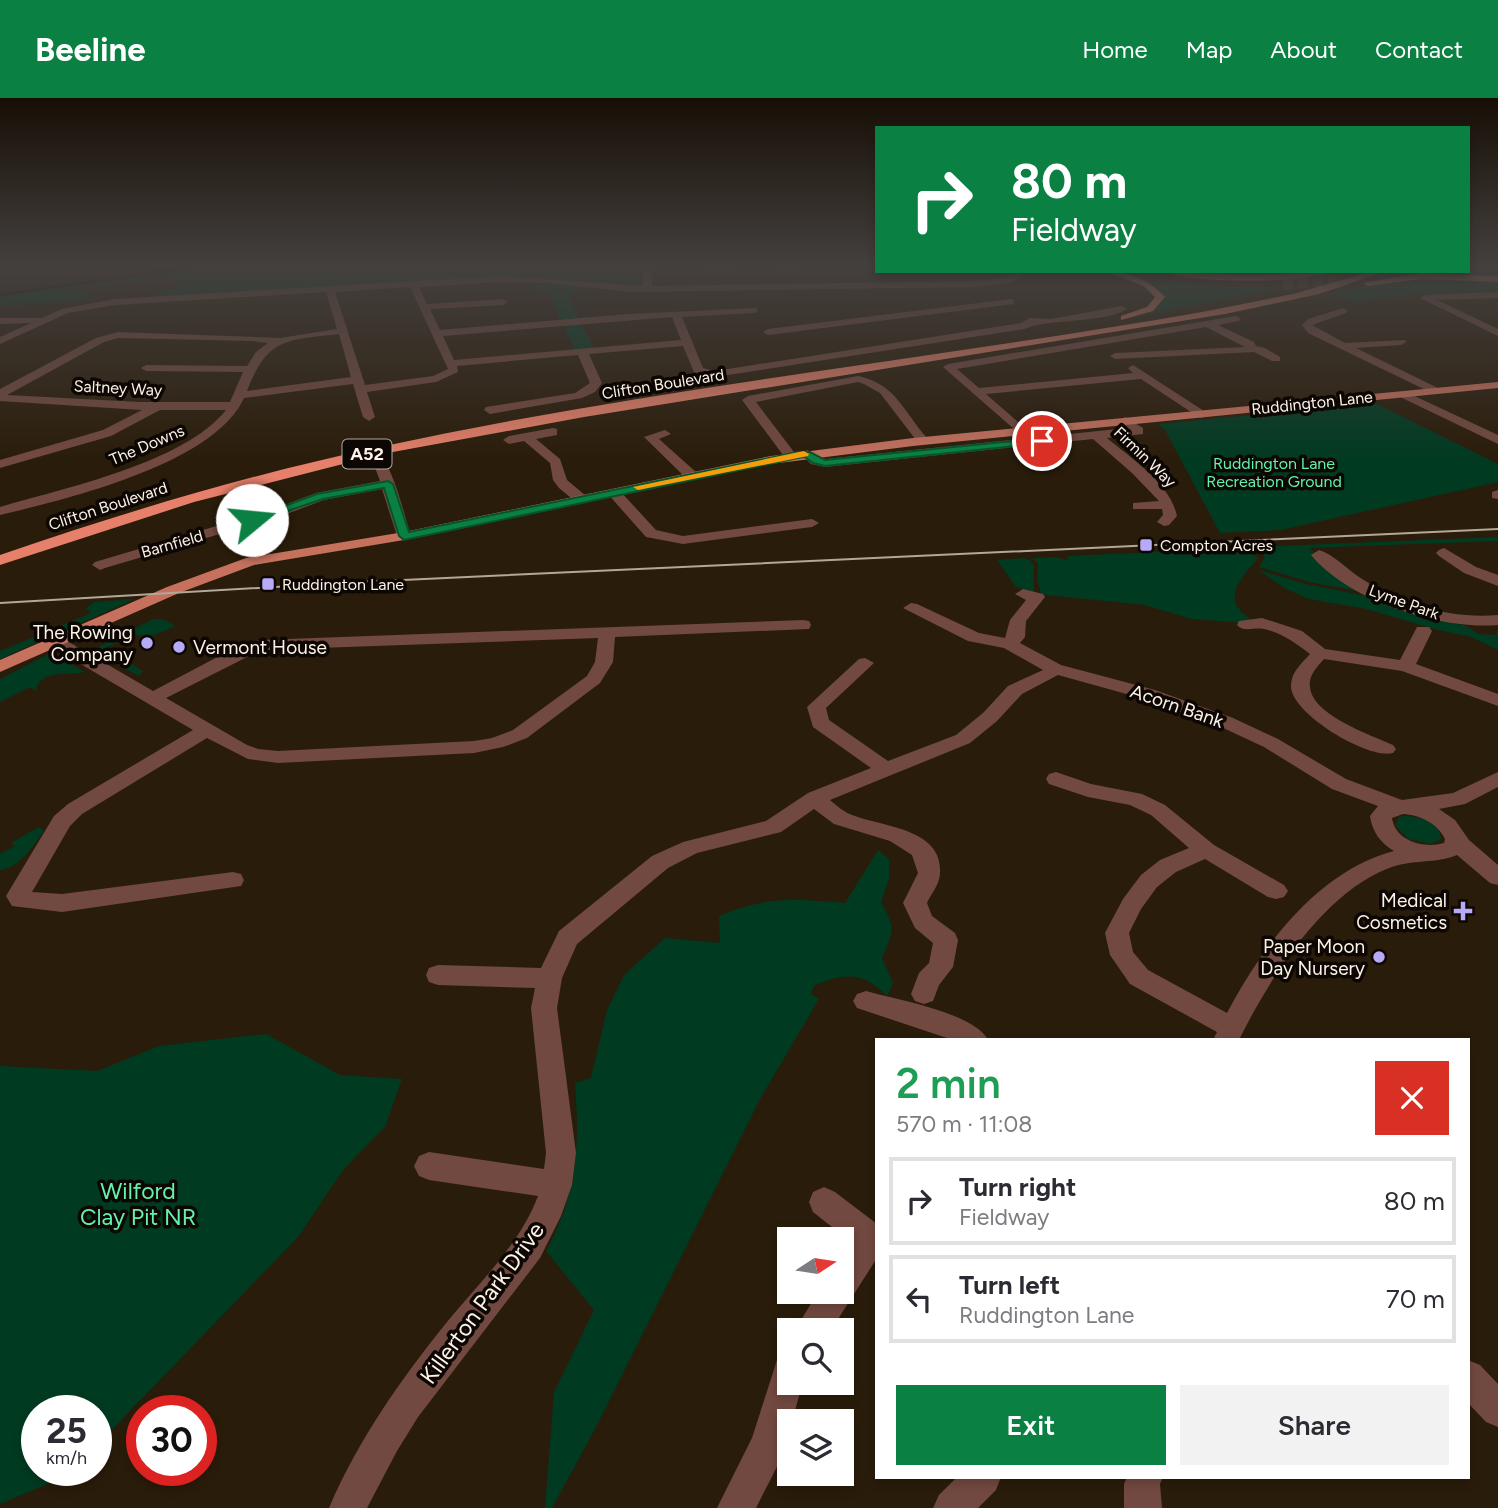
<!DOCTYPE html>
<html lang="en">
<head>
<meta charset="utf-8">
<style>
	body { margin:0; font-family:Figtree,sans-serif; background:#f2f2f3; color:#2b2b33; height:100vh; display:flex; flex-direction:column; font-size:26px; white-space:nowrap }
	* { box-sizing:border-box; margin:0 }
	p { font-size:23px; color:#7c7c81 }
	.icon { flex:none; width:38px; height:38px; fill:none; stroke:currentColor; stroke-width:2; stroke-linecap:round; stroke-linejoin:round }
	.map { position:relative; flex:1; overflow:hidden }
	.side { position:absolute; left:875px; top:940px; width:595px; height:441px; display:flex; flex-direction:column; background:#fff; border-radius:0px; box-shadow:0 4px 10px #0003 }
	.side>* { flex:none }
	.top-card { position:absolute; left:875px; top:28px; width:595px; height:147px; border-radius:0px; box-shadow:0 4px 10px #0003; background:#0b8043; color:#fff; overflow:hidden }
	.needle { width:46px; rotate:78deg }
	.buttons { position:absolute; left:777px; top:1129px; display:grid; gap:14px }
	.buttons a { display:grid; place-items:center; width:77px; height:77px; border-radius:0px; background:#fff; box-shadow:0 4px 10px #0003; font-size:35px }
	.speed { position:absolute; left:21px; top:1297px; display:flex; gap:14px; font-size:35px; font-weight:700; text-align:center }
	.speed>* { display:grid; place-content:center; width:91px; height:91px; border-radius:50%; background:#fff; box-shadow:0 4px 10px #0003; line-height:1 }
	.speed small { font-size:18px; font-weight:400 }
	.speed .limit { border:10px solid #d22; background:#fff; color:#111 }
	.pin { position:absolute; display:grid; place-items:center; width:60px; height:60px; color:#fff; margin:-30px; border:4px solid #fff; border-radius:50%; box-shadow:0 2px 7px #0007 }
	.me { position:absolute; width:77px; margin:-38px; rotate:73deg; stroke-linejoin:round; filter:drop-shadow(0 0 5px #0008) }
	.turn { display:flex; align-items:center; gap:24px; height:147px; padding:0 21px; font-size:32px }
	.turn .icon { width:91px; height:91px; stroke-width:2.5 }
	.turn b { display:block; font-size:49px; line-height:60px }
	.round { display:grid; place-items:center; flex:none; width:74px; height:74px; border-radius:0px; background:#f2f2f3 }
	.overview { display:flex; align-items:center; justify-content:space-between; height:119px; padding:0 21px }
	h1 { font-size:42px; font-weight:600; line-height:52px; color:#1e9e55 }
	.cta { display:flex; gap:14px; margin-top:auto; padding:14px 21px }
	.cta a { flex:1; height:80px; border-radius:0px; background:#0b8043; color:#fff; font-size:28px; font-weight:600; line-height:80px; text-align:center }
	.cta a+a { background:#f2f2f3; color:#2b2b33 }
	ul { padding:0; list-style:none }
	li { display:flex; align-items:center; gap:21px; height:88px; margin:0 14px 10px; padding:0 7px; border:4px solid #e1e1e2; border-radius:0px }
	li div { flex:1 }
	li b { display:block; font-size:26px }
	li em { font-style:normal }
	header { display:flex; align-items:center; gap:42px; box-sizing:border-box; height:98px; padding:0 35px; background:#0b8043; color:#fff }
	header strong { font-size:33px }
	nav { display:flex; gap:38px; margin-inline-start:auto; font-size:24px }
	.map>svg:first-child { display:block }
	.green { fill:#003a21 }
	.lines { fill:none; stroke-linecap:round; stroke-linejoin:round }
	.stream { stroke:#00060e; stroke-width:2.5 }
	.highway-tunnel { stroke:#4a3c2b; stroke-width:10; stroke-dasharray:10 5; stroke-linecap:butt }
	.minor { fill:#724940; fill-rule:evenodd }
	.major { fill:#c5715e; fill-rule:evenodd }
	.highway { fill:#e6806a; fill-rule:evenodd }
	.tram { stroke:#b2a799; stroke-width:2 }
	.route { fill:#0b8043; stroke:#07532c; stroke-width:2 }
	.slow { fill:#f59e0b }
	.poi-dot { fill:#b7abf8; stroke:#0d0703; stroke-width:2.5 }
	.labels { text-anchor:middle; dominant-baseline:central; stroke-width:7; stroke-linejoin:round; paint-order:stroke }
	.far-street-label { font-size:16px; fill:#fcf2e7; stroke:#0d0703 }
	.far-park-label { font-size:16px; fill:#63f2ac; stroke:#0d0703 }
	.far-poi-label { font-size:16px; fill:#fcf2e7; stroke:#0d0703; text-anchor:start }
	.shield { fill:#0d0703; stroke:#b4aca3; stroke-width:2 }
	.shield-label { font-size:18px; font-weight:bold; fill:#fcf2e7 }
	.poi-label { font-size:19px; fill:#fcf2e7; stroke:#0d0703; text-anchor:end }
	.street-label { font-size:19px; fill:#fcf2e7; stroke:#0d0703 }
	.near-park-label { font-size:23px; fill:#63f2ac; stroke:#0d0703 }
	.near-street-label { font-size:23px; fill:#fcf2e7; stroke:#0d0703 }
</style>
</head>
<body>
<header>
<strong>Beeline</strong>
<nav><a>Home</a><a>Map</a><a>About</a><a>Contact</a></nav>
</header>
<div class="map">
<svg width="1498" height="1410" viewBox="0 0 1498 1410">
	<rect width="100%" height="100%" fill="#2a1c0a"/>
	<path class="green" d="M 228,166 L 640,166 L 640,188 L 536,181 L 154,200 L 156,197 L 154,197 L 184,187 L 162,180 L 91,190 L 89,187 Z
		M 1468,166 L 1498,167 L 1498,180 L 1401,174 L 1468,173 Z
		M 1462,181 L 1498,183 L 1498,194 L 1427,198 L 1410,195 L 1411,197 L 1355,204 L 1329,195 L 1398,182 Z
		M 1173,183 L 1223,189 L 1286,189 L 1130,220 C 1143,215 1162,212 1163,196 L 1153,187 Z
		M 534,184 L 584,189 L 569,198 L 579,221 L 561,222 L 549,195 L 534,191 Z
		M 80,185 L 89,198 L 78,203 L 0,208 L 0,197 Z
		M 580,224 L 594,250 L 575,251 L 563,226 Z
		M 1375,305 L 1498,366 L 1498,384 L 1281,432 L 1220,435 L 1165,332 L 1158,326 Z
		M 1498,439 L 1498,443 L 1309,450 L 1367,495 L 1309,484 L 1259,469 L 1265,459 L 1259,451 L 1252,449 Z
		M 1246,450 L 1258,460 C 1240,482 1219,501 1252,522 L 1245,525 L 1191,521 L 1145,507 L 1046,497 L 1041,496 L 1037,481 L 1038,465 L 1032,460 L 1053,459 L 1069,462 L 1067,458 Z
		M 1024,460 L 1030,462 L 1034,468 L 1034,494 L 1016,489 L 997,462 Z
		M 1258,472 L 1306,486 L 1371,499 L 1424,518 L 1467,528 L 1478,536 L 1496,537 L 1498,530 L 1498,552 L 1471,539 L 1438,532 L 1366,511 L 1309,501 L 1286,491 Z
		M 135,501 L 0,561 L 0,553 L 91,515 L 86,510 L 94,504 Z
		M 153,521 L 163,521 L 175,528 C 162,534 149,542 134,536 L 106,550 L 143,573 L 139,578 L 92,552 Z
		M 51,555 L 85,574 C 70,578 40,570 36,593 L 30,589 L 0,604 L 0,581 Z
		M 1405,718 C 1419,718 1440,724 1441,741 L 1432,746 L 1408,741 L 1395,727 L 1399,719 Z
		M 39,729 L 44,733 C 32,749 21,769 0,772 L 0,756 L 15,748 L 11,745 Z
		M 878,752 L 889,761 L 889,781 L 881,804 C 896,832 894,831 882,860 L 893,885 L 887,898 C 863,874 845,874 814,888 L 811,896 L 819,901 L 760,1001 L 595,1331 L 552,1410 L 545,1410 L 554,1294 L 594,1212 L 546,1153 C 577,1096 580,1049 575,985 L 591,980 L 607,912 L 624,877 L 665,840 L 720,845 L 719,818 C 767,798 794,801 845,805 Z
		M 266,936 L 340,977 L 402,981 L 385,1029 L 343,1072 L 298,1139 L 96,1348 L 96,1312 L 37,1312 L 37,1372 L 73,1372 L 67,1378 L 0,1406 L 0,968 L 97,973 L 159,948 Z"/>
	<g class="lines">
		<path class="stream" d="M 0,197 L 212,166"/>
		<path class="highway-tunnel" d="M 1283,187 L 1335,182"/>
		<path class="minor" d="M 643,166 L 651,166 L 652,188 L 974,183 L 1005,180 L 1020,173 L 1032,173 L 1010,185 L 974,189 L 633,194 L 544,185 L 500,184 L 419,189 L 427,206 L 503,201 L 508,204 L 503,207 L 430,211 L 440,232 L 628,216 L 757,210 L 757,214 L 754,215 L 682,219 L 703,270 L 715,273 L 1021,225 L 1030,220 L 1051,221 L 1122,208 L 1127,211 C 1102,226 1050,220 1024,231 L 715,279 L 694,274 L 683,248 L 589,256 L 602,285 L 595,294 L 582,300 L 490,316 L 484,312 L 486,309 L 575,295 L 590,285 L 578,257 L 457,268 L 458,274 L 436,284 L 367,294 L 375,319 L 369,323 L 363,319 L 353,286 L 244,300 C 214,366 67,401 0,417 L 0,409 C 64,390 184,365 226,312 L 160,312 L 111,338 L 0,370 L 0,362 L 103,332 L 142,312 L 0,303 L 0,291 L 96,240 L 118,234 L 280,240 L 337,231 L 326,194 L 115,207 L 68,215 L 0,246 L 0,239 L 31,225 L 0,226 L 0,220 L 42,220 L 62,211 L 115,201 L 500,178 L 642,188 ZM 410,189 L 448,271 L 433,278 L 365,287 L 335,194 ZM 672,219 L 681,242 L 454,262 L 443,238 ZM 339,236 L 351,279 L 247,293 C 267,240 286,242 339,236 ZM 118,240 L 253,243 L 268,245 L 256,254 L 247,268 L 146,267 L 141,270 L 146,273 L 243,274 L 230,304 L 140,304 L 7,297 L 104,244 Z
			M 868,166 L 877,166 L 877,172 L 865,171 Z
			M 795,168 L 798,173 L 780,175 L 776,172 Z
			M 714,170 L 733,173 L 729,176 L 711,175 L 711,171 Z
			M 1498,194 L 1498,200 L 1437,202 L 1498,231 L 1498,238 L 1420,200 L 1425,197 Z
			M 1011,201 L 1014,202 L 1014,206 L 768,237 L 763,234 L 768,231 Z
			M 1343,210 L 1348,213 L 1346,215 L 1312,227 L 1345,245 L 1405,242 L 1406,244 L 1401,247 L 1356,250 L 1440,291 L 1440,295 L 1432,295 L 1308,235 L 1302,227 L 1308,221 Z
			M 1236,218 L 1241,221 L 1239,223 L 1218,227 L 1254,244 L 1256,248 L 1265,250 L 1280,259 L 1280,263 L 1272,263 L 1254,254 L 1115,261 L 1110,258 L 1115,255 L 1245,249 L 1206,229 L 957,271 L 979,290 L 1133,275 L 1128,270 L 1133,267 L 1204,313 L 1204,319 L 1200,320 L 1141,281 L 986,296 L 1026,331 L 1028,334 L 1022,338 L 943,269 L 948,266 Z
			M 858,278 C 896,286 903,313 927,340 L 927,346 L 919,346 L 880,295 L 864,286 L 858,284 L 756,304 L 797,358 L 791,362 L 786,361 L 742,302 L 748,298 Z
			M 1398,294 L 1406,294 L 1498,337 L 1498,346 L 1398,298 Z
			M 1125,319 L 1143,330 L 1143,336 L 1107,340 C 1132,361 1170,385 1177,418 L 1169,427 L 1164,428 L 1157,424 L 1163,417 L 1162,411 L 1133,411 L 1133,405 L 1159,403 L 1132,375 L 1093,341 L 825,369 L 811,366 L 801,356 L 807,352 L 825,361 L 1127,330 L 1119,323 Z
			M 553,330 L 557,331 L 557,337 L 536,341 L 560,361 L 567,382 L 586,398 L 586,404 L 576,404 L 559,390 L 553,382 L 550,365 L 524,343 L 509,346 L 503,342 L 509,338 Z
			M 665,332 L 671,336 L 659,341 L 697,375 L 697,381 L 687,381 L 644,339 Z
			M 380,360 C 392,364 406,423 411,438 L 409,441 L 399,441 L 397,438 L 382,391 L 324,402 L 284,417 L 105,470 L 100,472 L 92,467 L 95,464 L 274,411 L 316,395 L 380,383 L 373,364 Z
			M 614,391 L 619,392 L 656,432 L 683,438 L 812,421 L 819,425 L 812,429 L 683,446 L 646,439 L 607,395 Z
			M 1498,392 L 1498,401 L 1492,400 L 1492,394 Z
			M 1444,450 L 1476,469 L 1498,477 L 1498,488 L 1464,475 L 1439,458 L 1436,455 L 1439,452 Z
			M 1319,452 C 1333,456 1347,471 1359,479 C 1401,506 1448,521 1498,517 L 1498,527 C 1441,532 1349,503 1311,457 Z
			M 1023,491 L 1043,496 L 1045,499 L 1026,523 L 1025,539 L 1020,545 L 1061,567 L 1155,592 L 1233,620 L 1278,641 L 1346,681 L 1402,702 L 1453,695 L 1498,674 L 1498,689 L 1465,706 L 1439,711 L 1455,722 L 1469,742 L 1498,767 L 1498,787 L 1490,785 L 1457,757 C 1436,766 1412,761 1389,770 C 1323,795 1269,881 1239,942 L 1213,942 L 1217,934 L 1130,886 L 1110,857 L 1105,835 L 1123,801 L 1141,777 L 1160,762 L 1189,750 L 1151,717 L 1130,707 L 1088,699 L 1049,686 L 1046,681 L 1049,676 L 1056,674 L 1091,686 L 1142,696 L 1165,707 L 1214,747 L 1284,787 L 1288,793 L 1284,799 L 1276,801 L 1268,799 L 1205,761 L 1176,774 L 1157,789 L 1141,811 L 1129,835 L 1133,854 L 1148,872 L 1227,915 C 1262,848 1318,773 1394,753 C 1380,745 1372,733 1370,718 L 1378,708 L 1332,691 L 1264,649 L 1219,628 L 1141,600 L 1058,577 L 1022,596 L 997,623 L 970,645 L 830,702 C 837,708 844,714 852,717 C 882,729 943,730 940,775 C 940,786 931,796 927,805 L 932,818 L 955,835 L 958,842 L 953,869 L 939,887 L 933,903 L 924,906 L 915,903 L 911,896 L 919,875 L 929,865 L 933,845 L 915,830 L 903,805 L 918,775 L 912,757 L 890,743 L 834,726 L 814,711 L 781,734 L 697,755 L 668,770 L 577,846 L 562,880 L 557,910 L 576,1055 L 572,1087 L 561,1118 L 540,1160 L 418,1319 L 397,1353 L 367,1410 L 329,1410 C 358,1342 401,1281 447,1224 C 479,1185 520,1146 538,1098 L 429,1082 L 419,1078 L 414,1068 L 419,1058 L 429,1054 L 544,1071 L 546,1055 L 531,910 L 535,890 L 438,887 L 429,884 L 426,877 L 429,870 L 438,867 L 541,870 L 559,833 L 652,758 L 683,744 L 766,723 L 808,695 L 871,670 L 813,629 L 807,609 L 859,561 L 865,560 L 874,565 L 826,610 L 829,622 L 888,663 L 956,637 L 983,615 L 1008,588 L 1043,572 L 1004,550 L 968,543 L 903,510 L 911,505 L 917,506 L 979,535 L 1005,540 L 1010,522 L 1026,502 L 1015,496 ZM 1403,716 C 1420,717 1437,725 1445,741 L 1444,745 C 1424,751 1395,743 1392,720 Z
			M 1262,520 L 1302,533 L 1325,551 L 1400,562 L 1417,529 L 1429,529 L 1432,533 L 1416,566 L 1498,596 L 1498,608 L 1402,573 L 1324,561 C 1317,569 1308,578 1310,589 C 1312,617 1371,637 1393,647 L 1396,651 L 1393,655 C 1369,662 1291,616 1291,588 C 1291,574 1302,565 1310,556 C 1295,545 1282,535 1264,531 C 1253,529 1245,535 1237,527 L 1239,523 Z
			M 803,522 L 809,523 L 811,527 L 809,531 L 615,539 L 613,564 L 600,585 L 527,640 L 503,649 L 474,655 L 278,665 L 248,661 L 207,640 L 82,716 L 70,728 L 32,794 L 62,796 L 233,774 L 241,776 L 244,782 L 241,788 L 62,814 L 12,808 L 6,798 L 54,718 L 68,706 L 193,632 L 50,548 L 47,544 L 50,540 L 62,540 L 153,593 L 244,545 L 261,542 ZM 598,540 L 595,564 L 587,578 L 513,632 L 492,640 L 474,643 L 278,653 L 258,651 L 247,647 L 166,600 L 261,552 Z
			M 866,893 C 894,901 975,915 988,942 L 953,942 L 857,910 L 853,903 L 857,896 Z
			M 824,1089 L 835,1094 L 877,1126 L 877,1160 L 831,1232 L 795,1232 L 818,1194 L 842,1194 L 842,1158 L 851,1144 L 813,1114 L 809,1104 L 813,1094 Z
			M 789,1257 L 789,1284 L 803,1284 L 792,1323 L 789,1323 C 789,1353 769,1383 756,1410 L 717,1410 L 752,1340 L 777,1262 Z
			M 1468,1262 L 1480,1267 L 1498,1286 L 1498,1329 L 1486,1324 L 1468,1305 Z
			M 957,1379 L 1001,1379 L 996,1392 L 978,1410 L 933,1410 L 939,1397 Z
			M 1127,1379 L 1163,1379 L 1160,1386 L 1162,1410 L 1124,1410 L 1124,1386 Z"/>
		<path class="major" d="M 1498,284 L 1498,290 L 913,348 L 771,366 L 404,442 L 254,467 L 179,495 L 0,574 L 0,562 L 167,489 L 246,460 L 404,434 L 771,358 L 913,340 Z"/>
		<path class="highway" d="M 1104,173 C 1127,173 1149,181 1165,199 L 1153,213 L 1121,222 L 1121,218 L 1147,209 L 1155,199 L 1144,188 Z
			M 1163,173 L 1248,177 L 1332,173 C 1307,186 1188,186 1163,173 Z
			M 1373,173 L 1386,173 L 1319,196 L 1225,216 L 584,319 L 382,356 L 194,404 L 0,467 L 0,457 C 125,414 251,376 380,349 C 651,290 929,262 1202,214 L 1293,196 Z
			M 1422,175 L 1498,178 L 1498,184 L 1422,181 L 1368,188 L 1363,185 Z"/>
		<path class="tram" d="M 0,505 L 360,484 L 1498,431"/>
	</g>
	<linearGradient id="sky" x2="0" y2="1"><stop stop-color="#170f06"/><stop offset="0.46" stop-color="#44403e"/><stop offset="1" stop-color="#44403e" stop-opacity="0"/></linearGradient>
	<rect width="1498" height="364" fill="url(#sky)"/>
	<path class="route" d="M 1042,340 L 1047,343 L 1045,345 L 825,368 L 813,365 L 805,359 L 798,360 L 404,442 L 399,438 L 384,390 L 323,401 L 252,425 L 247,422 L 317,396 L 388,383 L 393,386 L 409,434 L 798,354 L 810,354 L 825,362 Z"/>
	<path class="slow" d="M 804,353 L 809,356 L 808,358 L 638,392 L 633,389 Z"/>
	<g class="poi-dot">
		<rect x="1139" y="440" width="14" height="14" rx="3.5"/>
		<rect x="261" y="479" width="14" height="14" rx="3.5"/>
		<circle cx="147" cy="545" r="7"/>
		<circle cx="179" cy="549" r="7"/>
		<path d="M1459.5 802.5h7v7h7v7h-7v7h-7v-7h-7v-7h7z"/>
		<circle cx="1379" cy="859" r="7"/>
	</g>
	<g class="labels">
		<g class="far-street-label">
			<text transform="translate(663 286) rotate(-9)">Clifton Boulevard</text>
			<text transform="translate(118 290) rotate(3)">Saltney Way</text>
			<text transform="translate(1312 305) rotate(-6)">Ruddington Lane</text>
			<text transform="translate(147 347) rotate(-23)">The Downs</text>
			<text transform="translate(1145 359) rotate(44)">Firmin Way</text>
			<text transform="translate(108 408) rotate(-18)">Clifton Boulevard</text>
			<text transform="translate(172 446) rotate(-16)">Barnfield</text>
			<text transform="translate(1404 504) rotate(20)">Lyme Park</text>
		</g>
		<g class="far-park-label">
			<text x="1274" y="365">Ruddington Lane<tspan x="1274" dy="18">Recreation Ground</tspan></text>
		</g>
		<g class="far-poi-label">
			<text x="1160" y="447">Compton Acres</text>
			<text x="282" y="486">Ruddington Lane</text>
		</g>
		<rect class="shield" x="342.5" y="341.5" width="49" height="29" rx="5"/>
		<g class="shield-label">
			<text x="367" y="356">A52</text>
		</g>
		<g class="poi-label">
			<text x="133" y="534">The Rowing<tspan x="133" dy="22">Company</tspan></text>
			<text x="193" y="549" text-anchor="start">Vermont House</text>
			<text x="1447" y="802">Medical<tspan x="1447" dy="22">Cosmetics</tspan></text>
			<text x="1365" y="848">Paper Moon<tspan x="1365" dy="22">Day Nursery</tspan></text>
		</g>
		<g class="street-label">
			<text transform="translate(1177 608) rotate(19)">Acorn Bank</text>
		</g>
		<g class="near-park-label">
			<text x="138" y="1093">Wilford<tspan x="138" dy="26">Clay Pit NR</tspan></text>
		</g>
		<g class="near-street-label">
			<text transform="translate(482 1205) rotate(-54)">Killerton Park Drive</text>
		</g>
	</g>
</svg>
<div class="buttons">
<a><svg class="needle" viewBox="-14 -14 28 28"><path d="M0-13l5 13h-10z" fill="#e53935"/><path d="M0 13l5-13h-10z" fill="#7c7c81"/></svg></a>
<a><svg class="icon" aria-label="search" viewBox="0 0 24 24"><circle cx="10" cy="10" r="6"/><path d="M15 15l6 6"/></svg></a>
<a><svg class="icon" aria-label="layers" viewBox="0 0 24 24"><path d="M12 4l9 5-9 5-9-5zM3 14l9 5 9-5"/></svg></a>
</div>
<div class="speed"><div>25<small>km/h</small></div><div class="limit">30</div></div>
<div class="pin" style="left:1042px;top:343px;background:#d93025"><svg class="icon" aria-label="arrive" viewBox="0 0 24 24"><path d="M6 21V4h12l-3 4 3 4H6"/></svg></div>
<svg class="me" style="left:252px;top:422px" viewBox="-20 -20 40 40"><circle r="19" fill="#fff"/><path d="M0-13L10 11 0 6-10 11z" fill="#0b8043"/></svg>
<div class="top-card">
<div class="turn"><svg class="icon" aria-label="right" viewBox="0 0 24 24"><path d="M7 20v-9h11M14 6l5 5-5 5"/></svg><div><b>80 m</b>Fieldway</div></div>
</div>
<section class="side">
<div class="overview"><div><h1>2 min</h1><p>570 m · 11:08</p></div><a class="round" style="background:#d93025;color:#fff"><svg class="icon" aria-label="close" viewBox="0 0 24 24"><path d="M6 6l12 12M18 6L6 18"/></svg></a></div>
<ul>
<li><svg class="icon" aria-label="right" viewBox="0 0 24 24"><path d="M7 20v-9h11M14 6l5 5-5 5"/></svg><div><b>Turn right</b><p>Fieldway</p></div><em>80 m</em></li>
<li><svg class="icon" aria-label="left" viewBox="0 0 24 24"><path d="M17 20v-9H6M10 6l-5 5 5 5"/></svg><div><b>Turn left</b><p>Ruddington Lane</p></div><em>70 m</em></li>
</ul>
<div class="cta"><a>Exit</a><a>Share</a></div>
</section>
</div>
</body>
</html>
